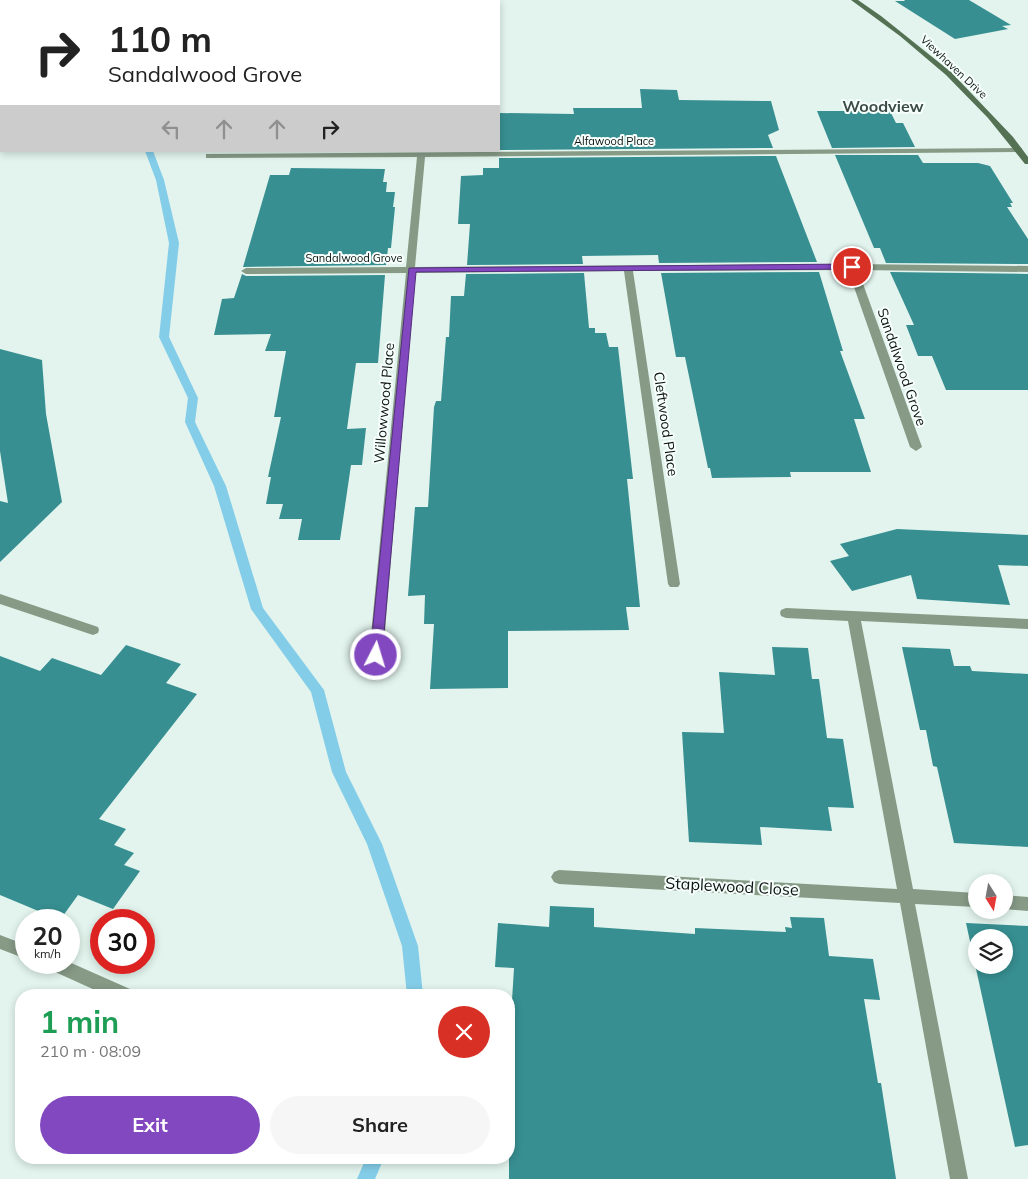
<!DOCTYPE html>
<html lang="en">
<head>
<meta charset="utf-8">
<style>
	body { margin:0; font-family:Mulish,sans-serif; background:#f6f6f6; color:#222; height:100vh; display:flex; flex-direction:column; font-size:19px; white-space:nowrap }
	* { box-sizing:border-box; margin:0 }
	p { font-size:16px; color:#767676 }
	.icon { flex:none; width:28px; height:28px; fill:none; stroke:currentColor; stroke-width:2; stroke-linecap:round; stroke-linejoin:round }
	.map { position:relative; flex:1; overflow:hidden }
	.sheet { position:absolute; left:15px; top:989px; width:500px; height:175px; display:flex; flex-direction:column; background:#fff; border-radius:20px; box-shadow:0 2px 8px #0003 }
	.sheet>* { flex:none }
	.top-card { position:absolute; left:0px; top:0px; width:500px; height:152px; box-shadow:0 2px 8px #0003; background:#fff; color:#222; overflow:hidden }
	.needle { width:32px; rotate:169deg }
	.tools { position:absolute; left:968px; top:874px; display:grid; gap:10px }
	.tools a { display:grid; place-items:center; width:45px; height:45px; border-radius:50%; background:#fff; box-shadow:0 2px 8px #0003; font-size:25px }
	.speed { position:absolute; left:15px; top:909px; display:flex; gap:10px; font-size:25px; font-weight:700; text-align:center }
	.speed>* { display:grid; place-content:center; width:65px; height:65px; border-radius:50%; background:#fff; box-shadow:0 2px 8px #0003; line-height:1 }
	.speed small { font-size:12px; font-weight:400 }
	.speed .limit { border:8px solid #d22; background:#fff; color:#111 }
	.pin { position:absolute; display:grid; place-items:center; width:42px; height:42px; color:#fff; margin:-21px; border:2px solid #fff; border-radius:50%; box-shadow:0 1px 5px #0007 }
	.me { position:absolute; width:55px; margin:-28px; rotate:5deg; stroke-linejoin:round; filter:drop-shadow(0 0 4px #0008) }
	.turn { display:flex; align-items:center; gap:18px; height:105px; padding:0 25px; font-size:22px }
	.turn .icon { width:65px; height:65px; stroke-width:2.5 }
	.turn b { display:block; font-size:35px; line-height:42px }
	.lanes { display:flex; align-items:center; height:48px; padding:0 25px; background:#0003; justify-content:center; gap:25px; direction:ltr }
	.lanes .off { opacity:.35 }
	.round { display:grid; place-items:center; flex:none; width:52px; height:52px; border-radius:26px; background:#f6f6f6 }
	.headline { display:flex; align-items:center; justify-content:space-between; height:85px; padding:0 25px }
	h1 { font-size:30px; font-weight:700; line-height:38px; color:#1e9e55 }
	.action { display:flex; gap:10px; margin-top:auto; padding:10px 25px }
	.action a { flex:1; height:58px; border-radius:30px; background:#8248bf; color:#fff; font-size:20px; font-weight:700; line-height:58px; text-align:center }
	.action a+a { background:#f6f6f6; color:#222 }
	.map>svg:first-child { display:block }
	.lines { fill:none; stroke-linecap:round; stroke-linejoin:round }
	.stream { fill:#84cde9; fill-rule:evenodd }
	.building { fill:#378f91; fill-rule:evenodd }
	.street { fill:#869a86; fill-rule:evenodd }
	.secondary { fill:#547154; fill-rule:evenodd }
	.route { fill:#8248bf; stroke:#542f7c }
	.labels { text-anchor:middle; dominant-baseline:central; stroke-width:4; stroke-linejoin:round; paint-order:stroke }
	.far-street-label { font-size:11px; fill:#0c1210; stroke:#f7fffc }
	.street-label { font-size:14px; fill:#0c1210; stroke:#f7fffc }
	.far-district-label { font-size:16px; font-weight:bold; fill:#3b4b45; stroke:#f7fffc }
	.near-street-label { font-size:16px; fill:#0c1210; stroke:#f7fffc }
</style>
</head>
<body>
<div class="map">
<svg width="1028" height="1179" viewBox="0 0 1028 1179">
	<rect width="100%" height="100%" fill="#e2f4ed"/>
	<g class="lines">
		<path class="stream" d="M 145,151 L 153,151 L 164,180 L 179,243 L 169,337 L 198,398 L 195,422 L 226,486 L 263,608 L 324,690 L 346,772 L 382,844 L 418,946 L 423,995 L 407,995 L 402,946 L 367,844 L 332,772 L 311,692 L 251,609 L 214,486 L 185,422 L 188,398 L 159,337 L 169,243 L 156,180 Z
			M 366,1158 L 384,1158 L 375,1179 L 357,1179 Z"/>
	</g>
	<path class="building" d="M 904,0 L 969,0 L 1011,25 L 1002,26 L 1008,29 L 955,39 L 895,1 L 905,1 Z
		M 640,89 L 677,90 L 679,100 L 771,101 L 779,130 L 768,135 L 773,148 L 499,150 L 499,113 L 574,114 L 573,108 L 642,108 Z
		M 817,111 L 890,111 L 896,123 L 903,123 L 915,147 L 832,148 Z
		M 835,155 L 918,155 L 923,163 L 978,163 L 990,166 L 1013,203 L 1010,203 L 1012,207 L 1007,207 L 1028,239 L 1028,264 L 886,263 L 880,248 L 874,248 Z
		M 776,156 L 817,262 L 659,263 L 658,255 L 582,256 L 583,264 L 467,265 L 470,224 L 458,224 L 461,176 L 483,175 L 483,168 L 499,168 L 499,158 Z
		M 291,168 L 385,169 L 383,182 L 387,182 L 386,192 L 395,192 L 393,207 L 395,207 L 391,248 L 388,248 L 386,265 L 243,267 L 270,175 L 289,175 Z
		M 819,272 L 843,351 L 840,351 L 865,419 L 854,419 L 871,472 L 790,472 L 791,477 L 712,478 L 710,468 L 708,468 L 685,357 L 676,357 L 661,273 Z
		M 890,272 L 1028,274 L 1028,390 L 946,390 L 932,356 L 918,356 L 906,325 L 914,325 Z
		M 584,273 L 589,328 L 595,328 L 595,333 L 606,333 L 609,347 L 618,347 L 633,479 L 627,479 L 640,607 L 626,607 L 629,630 L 508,631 L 508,688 L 430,689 L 434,624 L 424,624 L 425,595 L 408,596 L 415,507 L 428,507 L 434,407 L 436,401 L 441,401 L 446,337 L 449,337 L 451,296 L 464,296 L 466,274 Z
		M 242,274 L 246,276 L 385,275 L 378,363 L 356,363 L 347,429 L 366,428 L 362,465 L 351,465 L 340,540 L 298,540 L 302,519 L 279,519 L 283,504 L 266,504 L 271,477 L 268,477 L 281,417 L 274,417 L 286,351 L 265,351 L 271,334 L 214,335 L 222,299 L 234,298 Z
		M 0,349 L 42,360 L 46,414 L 62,502 L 0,562 L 0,501 L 8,503 L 0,451 Z
		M 897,529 L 1028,535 L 1028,566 L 998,565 L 1010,605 L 917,599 L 911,575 L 852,591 L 830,561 L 849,556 L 840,544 Z
		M 126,645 L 181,664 L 166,683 L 197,694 L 99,819 L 126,829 L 114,845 L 134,853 L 124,865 L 140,871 L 113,909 L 78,895 L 60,920 L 0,895 L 0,656 L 40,671 L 52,658 L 101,675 Z
		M 772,647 L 808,648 L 812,679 L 819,679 L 827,738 L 843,739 L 854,808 L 828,807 L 832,831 L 760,827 L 762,845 L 689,842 L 682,732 L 724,733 L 719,672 L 775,675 Z
		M 902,647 L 950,649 L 954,666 L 970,666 L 972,671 L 1028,674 L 1028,847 L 954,843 L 937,767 L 933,766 L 926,730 L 920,730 Z
		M 550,906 L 594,908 L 594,927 L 695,934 L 695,928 L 786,932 L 785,927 L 792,928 L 790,917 L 824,918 L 829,956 L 873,959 L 880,1000 L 864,999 L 878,1083 L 881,1083 L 896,1179 L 509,1179 L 509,1049 L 514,968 L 495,967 L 498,923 L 549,927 Z
		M 966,923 L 1028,926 L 1028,1145 L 1015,1147 ZM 976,938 L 1004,938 L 1004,965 L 976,965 Z"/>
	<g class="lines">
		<path class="street" d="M 0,0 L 4,0 L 4,1 L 1,3 Z
			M 0,27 L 1,27 L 1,31 L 0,31 Z
			M 1019,148 L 1022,148 L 1022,152 L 425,157 L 415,267 L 852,264 L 1028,266 L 1028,272 L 858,270 L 922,447 L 916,451 L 910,447 L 848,270 L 633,271 L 680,584 L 678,587 L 670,587 L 668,584 L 624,271 L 415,273 L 383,655 L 381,659 L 371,659 L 369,655 L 406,273 L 246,274 L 241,271 L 246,268 L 406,267 L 417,157 L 209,158 L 206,158 L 206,154 Z
			M 0,594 L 98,627 L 99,630 L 98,633 L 93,635 L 0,604 Z
			M 786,608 L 1028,619 L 1028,629 L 861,621 L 913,889 L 976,893 L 976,907 L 915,904 L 968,1179 L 950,1179 L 900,903 L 559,884 L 554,882 L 551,877 L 554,872 L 559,870 L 897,889 L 848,621 L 786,618 L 781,616 L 780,613 L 781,610 Z
			M 1004,895 L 1028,897 L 1028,911 L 1004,909 Z
			M 0,935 L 26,945 L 26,959 L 0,949 Z
			M 42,962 L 69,962 L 130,989 L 132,995 L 106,995 L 44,967 Z"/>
		<path class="secondary" d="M 851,0 L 858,0 L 881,16 L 951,72 L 1013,137 L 1028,157 L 1028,164 L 1025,164 L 988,118 L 946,75 L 900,36 Z"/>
	</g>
	<path class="route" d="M 852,264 L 857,267 L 855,269 L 416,272 L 382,655 L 380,659 L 372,659 L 370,655 L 409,268 Z"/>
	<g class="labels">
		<g class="far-street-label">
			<text transform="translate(954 67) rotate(43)">Viewhaven Drive</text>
			<text x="614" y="141">Alfawood Place</text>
			<text x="354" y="258">Sandalwood Grove</text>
		</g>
		<g class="street-label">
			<text transform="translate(902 367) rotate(71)">Sandalwood Grove</text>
			<text transform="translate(384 403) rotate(-85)">Willowwood Place</text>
			<text transform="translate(666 424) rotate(82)">Cleftwood Place</text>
		</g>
		<g class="far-district-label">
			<text x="883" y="106">Woodview</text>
		</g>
		<g class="near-street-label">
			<text transform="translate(732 886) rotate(3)">Staplewood Close</text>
		</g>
	</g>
</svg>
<div class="tools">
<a><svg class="needle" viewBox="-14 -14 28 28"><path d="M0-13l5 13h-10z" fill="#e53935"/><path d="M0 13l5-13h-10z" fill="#767676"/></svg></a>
<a><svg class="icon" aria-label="layers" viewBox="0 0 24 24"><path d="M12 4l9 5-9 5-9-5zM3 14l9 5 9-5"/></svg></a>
</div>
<div class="speed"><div>20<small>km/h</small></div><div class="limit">30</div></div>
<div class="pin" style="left:852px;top:267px;background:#d93025"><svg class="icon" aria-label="arrive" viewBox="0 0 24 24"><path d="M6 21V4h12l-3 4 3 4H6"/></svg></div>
<svg class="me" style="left:376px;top:655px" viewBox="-20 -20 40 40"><circle r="17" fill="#8248bf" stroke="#fff" stroke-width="3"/><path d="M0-11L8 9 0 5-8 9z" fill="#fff"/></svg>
<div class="top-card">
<div class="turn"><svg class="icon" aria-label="right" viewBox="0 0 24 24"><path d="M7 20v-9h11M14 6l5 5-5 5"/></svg><div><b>110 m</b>Sandalwood Grove</div></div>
<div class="lanes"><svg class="icon off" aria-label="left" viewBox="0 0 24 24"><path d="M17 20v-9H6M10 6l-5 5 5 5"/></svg><svg class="icon off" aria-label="ahead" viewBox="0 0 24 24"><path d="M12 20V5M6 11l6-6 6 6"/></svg><svg class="icon off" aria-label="ahead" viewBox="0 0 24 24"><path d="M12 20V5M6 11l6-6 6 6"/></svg><svg class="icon" aria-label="right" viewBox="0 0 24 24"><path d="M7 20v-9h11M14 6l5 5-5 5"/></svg></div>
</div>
<section class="sheet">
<div class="headline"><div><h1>1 min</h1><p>210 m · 08:09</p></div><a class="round" style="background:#d93025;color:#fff"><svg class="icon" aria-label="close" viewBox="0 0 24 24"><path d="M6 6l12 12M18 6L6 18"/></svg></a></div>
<div class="action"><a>Exit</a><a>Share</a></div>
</section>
</div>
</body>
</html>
